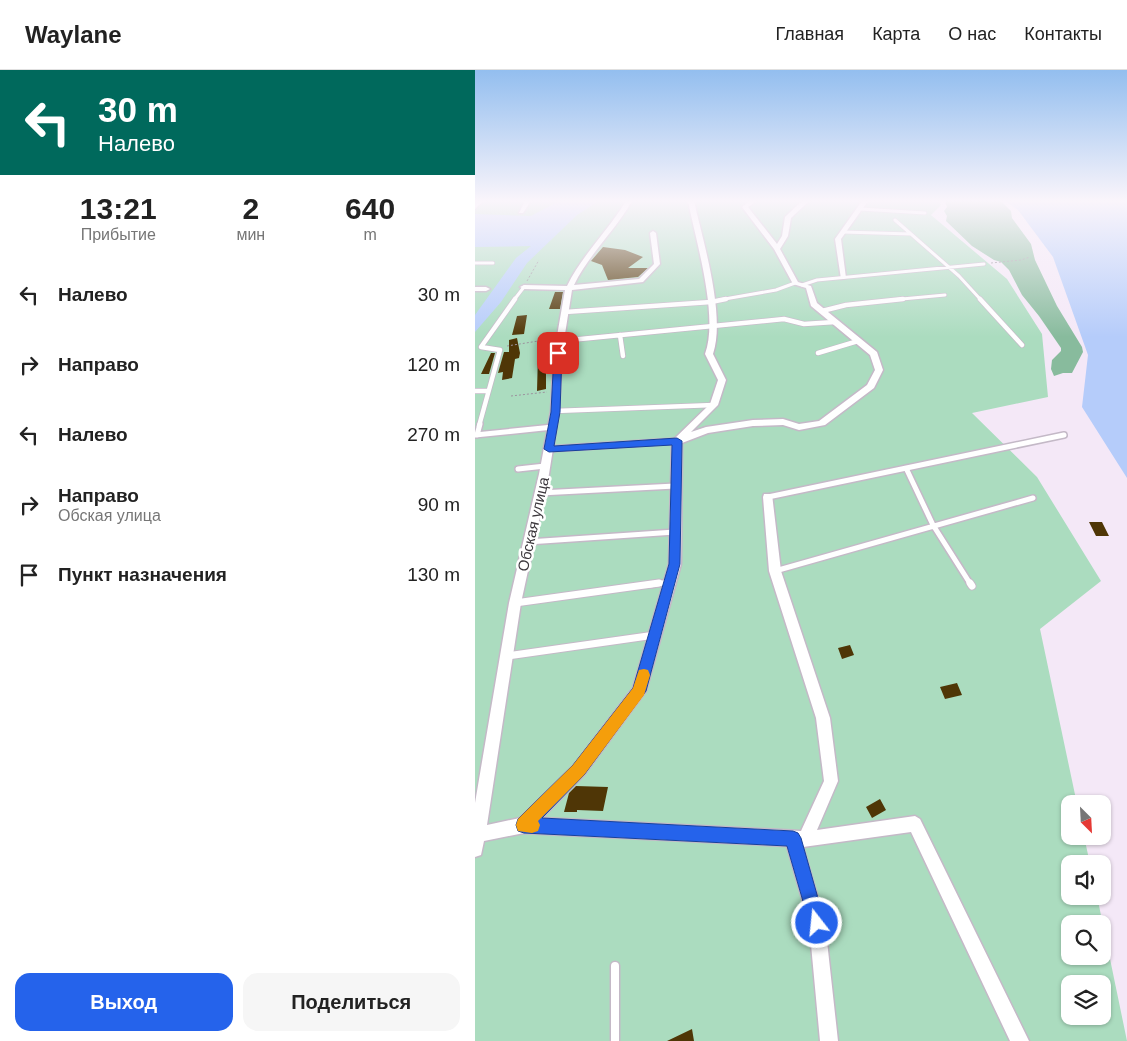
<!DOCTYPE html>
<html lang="ru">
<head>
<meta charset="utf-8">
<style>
	body { margin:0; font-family:Arial,sans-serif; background:#f6f6f6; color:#222; height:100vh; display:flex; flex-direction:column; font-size:19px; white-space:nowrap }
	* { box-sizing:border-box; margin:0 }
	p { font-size:16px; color:#767676 }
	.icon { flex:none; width:28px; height:28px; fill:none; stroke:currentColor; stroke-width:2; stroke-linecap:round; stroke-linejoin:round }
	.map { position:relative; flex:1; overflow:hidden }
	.details { display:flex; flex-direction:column; background:#fff; width:475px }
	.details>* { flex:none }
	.top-card { background:#00695c; color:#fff; overflow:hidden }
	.needle { width:32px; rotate:156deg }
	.fabs { position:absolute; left:586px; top:725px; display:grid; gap:10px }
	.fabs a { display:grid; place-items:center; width:50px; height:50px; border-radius:10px; background:#fff; box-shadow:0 1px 4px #0004; font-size:25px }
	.pin { position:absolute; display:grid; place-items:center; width:42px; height:42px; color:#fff; margin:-21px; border-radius:10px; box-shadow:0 2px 8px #0006 }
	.me { position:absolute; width:55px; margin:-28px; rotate:344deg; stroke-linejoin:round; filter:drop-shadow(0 0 4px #0008) }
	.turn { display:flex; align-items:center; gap:18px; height:105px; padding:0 15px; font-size:22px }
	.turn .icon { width:65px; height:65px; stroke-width:2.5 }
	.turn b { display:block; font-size:35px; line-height:42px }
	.eta { display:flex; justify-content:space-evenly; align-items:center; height:85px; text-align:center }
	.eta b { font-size:30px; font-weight:700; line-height:35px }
	.primary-button { display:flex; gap:10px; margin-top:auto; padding:10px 15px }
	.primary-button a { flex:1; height:58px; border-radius:15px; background:#2563eb; color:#fff; font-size:20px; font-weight:700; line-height:58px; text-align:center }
	.primary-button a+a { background:#f6f6f6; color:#222 }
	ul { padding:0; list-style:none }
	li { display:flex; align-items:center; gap:15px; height:70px; padding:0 15px }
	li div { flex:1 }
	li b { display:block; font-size:19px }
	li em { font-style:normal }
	header { display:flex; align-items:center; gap:30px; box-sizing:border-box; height:70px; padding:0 25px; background:#fff; border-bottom:1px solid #e0e0e0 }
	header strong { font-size:24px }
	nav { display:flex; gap:28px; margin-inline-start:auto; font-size:18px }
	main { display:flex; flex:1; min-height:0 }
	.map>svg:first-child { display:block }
	.green { fill:#abdcbf; fill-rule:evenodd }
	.forest { fill:#88bb9d }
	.water { fill:#b5ccfa }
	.building { fill:#4f3606 }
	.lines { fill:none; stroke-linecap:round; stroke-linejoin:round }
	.lane-far4-casing { stroke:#c4b9c7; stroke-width:4.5 }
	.lane-far3-casing { stroke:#c4b9c7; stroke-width:6 }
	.lane-far2-casing { stroke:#c4b9c7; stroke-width:8 }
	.lane-far1-casing { stroke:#c4b9c7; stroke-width:9 }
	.lane-casing { stroke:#c4b9c7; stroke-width:11 }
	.street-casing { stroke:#c4b9c7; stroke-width:3 }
	.path { stroke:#9c939e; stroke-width:1; stroke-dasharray:2 2; stroke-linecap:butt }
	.lane-far4 { stroke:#fff; stroke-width:3 }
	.lane-far3 { stroke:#fff; stroke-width:4.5 }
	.lane-far2 { stroke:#fff; stroke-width:5 }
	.lane-far1 { stroke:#fff; stroke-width:7 }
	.lane { stroke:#fff; stroke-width:8 }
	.street { fill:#fff; fill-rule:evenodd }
	.route { fill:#2563eb; stroke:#184099 }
	.slow { fill:#f59e0b }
	.labels { text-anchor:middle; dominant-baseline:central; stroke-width:5; stroke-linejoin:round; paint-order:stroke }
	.street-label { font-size:15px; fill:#3c383d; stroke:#fff }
</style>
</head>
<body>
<header>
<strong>Waylane</strong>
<nav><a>Главная</a><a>Карта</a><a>О нас</a><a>Контакты</a></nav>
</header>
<main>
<section class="details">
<div class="top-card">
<div class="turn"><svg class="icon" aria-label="left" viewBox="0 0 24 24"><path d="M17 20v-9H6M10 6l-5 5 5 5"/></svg><div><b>30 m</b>Налево</div></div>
</div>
<div class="eta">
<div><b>13:21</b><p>Прибытие</p></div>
<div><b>2</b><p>мин</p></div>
<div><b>640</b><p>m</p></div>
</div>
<ul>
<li><svg class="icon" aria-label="left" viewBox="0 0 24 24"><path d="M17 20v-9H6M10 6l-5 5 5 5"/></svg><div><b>Налево</b></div><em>30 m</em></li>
<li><svg class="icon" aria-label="right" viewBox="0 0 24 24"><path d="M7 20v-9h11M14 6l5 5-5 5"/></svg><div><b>Направо</b></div><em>120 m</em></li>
<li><svg class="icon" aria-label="left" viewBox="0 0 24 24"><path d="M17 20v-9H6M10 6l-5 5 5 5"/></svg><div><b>Налево</b></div><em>270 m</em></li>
<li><svg class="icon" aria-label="right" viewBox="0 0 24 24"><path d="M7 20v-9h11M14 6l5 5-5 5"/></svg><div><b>Направо</b><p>Обская улица</p></div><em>90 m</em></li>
<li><svg class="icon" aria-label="arrive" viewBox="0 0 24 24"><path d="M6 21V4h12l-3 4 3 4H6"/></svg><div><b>Пункт назначения</b></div><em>130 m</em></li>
</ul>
<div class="primary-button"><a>Выход</a><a>Поделиться</a></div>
</section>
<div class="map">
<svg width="652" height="971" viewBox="0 0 652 971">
	<rect width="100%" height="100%" fill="#f4e8f7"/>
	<path class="green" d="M 0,131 L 464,131 L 466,135 L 456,145 L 532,209 L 567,264 L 573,327 L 497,343 L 562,407 L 626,511 L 565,559 L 602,734 L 595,734 L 595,766 L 609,766 L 615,794 L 595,794 L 595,826 L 622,826 L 652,971 L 0,971 ZM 595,854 L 628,854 L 628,886 L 595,886 ZM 595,914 L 628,914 L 628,946 L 595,946 Z"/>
	<path class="forest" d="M 470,131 L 526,131 L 536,141 L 537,148 L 556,174 L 560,190 L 582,236 L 607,277 L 608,282 L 597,303 L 588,303 L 579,306 L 576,299 L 577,290 L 586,281 L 586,278 L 564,246 L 547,225 L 534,200 L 526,192 L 519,190 L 497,176 L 471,151 L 472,146 L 469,141 L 472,137 Z"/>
	<path class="water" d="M 84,131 L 124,131 L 102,145 L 52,193 L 26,232 L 0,262 L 0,245 L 41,188 L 56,176 L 0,177 L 0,144 L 56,146 Z
		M 530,131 L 652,131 L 652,408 L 607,337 L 613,285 L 578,187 L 543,140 Z"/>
	<path class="building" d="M 128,177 L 150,180 L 168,187 L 153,198 L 173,198 L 163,207 L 133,210 L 127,195 L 116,191 Z
		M 80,222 L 88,222 L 85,239 L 74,239 Z
		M 52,245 L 49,264 L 37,265 L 42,246 Z
		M 42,268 L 45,283 L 44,288 L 40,289 L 37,308 L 27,310 L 28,302 L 23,303 L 29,282 L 34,282 L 34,270 Z
		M 16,283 L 20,283 L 14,304 L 6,304 Z
		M 63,284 L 71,284 L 71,319 L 62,321 Z
		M 614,452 L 627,452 L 634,466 L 621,466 Z
		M 375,575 L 379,585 L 367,589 L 363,578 Z
		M 482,613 L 487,625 L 470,629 L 465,617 Z
		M 101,716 L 133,717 L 128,741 L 102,740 L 102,742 L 89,742 L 94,723 Z
		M 405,729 L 411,740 L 397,748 L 391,737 Z
		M 217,959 L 219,971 L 192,971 Z"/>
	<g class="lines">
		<g class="lane-far4-casing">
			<path id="lane-far4" d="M 385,139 L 450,143
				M 420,150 L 484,206 L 506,230
				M 368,162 L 436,164
				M 0,193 L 18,193
				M 327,215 L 342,210 L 509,194
				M 39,230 L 49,217
				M 244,230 L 301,220 L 320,213
				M 416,230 L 470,225"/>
		</g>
		<g class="lane-far3-casing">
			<path id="lane-far3" d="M 505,229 L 547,275
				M 347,241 L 371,235 L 428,229
				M 90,242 L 236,232 L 251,229
				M 145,265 L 148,286
				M 85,271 L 309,249 L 329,254 L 360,252
				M 343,283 L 383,271
				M 0,321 L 13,321
				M 80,341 L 239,335
				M 4,356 L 25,280 L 6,277 L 40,229"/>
		</g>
		<g class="lane-far2-casing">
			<path id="lane-far2" d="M 0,365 L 78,357
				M 2,365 L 5,354
				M 73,379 L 202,371
				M 431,398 L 458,455 L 496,515
				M 43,399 L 70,396
				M 65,423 L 200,416
				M 293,427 L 589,365
				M 53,472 L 200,462
				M 300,501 L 558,428
				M 175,515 L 194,512"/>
		</g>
		<g class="lane-far1-casing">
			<path id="lane-far1" d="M 495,513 L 497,516
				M 40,533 L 184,513
				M 32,586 L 180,565"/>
		</g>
		<g class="lane-casing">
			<path id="lane" d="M 140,896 L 140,971"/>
		</g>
		<g class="street-casing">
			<path id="street" d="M 2,131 L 8,131 L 0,139 L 0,133 Z
				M 50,131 L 56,131 L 48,143 L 44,143 Z
				M 151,131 L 157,131 C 140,161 114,184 99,215 L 164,209 L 179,194 L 175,163 L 178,161 L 181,163 L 185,194 L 168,212 L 97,220 L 87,283 L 84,341 L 74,404 L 46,533 L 12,755 L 45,748 L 99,695 L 158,618 L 194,494 L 197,371 L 235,334 L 243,310 L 230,284 C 244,246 221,172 213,131 L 219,131 C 228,171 251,246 238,284 L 251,310 L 243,335 L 216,362 L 231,357 L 278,350 L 308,349 L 324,354 L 344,351 L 392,315 L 400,300 L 395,285 L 336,236 L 331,218 L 318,214 L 299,179 L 267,137 L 274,131 L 281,131 L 273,137 L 302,174 L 307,166 L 310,147 L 327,131 L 334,131 L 316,148 L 313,166 L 305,179 L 323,212 L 336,216 L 342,233 L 402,282 L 408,300 L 399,318 L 350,355 L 324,360 L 308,355 L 278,356 L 233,363 L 207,373 L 206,494 L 171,621 L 109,705 L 67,748 L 326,761 L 349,711 L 341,648 L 294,501 L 288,427 L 289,424 L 297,424 L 306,501 L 355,648 L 363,711 L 342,760 L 440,746 L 445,749 L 554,971 L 535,971 L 436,762 L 328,777 L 350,853 L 363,971 L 345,971 L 334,853 L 312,776 L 49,763 L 9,771 L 6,785 L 0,787 L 0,733 L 34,533 L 64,404 L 76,341 L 79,283 L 90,220 L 49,219 L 45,217 L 49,215 L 92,216 C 107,185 133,161 151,131 Z
				M 387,131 L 393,131 L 366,169 L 371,208 L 366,209 L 360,169 Z
				M 0,217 L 11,217 L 15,219 L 11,221 L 0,221 Z"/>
		</g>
		<path class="path" d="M 516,193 L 546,190 L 555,187
			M 52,211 L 64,190
			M 32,276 L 76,269
			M 36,326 L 72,322"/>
		<use href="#lane-far4" class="lane-far4"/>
		<use href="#lane-far3" class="lane-far3"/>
		<use href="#lane-far2" class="lane-far2"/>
		<use href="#lane-far1" class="lane-far1"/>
		<use href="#lane" class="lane"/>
		<use href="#street" class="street"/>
	</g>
	<linearGradient id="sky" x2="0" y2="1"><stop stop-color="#93beef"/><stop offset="0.49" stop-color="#faf5fb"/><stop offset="1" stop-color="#faf5fb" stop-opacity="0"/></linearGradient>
	<rect width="652" height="267" fill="url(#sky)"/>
	<path class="route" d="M 83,281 L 87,283 L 85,342 L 79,376 L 202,368 L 207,371 L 205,494 L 171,621 L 109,705 L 67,748 L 318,761 L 323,763 L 326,768 L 350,853 L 348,859 L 342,861 L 336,859 L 312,776 L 49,763 L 43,761 L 41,755 L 43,749 L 98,695 L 158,618 L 194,494 L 197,375 L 74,382 L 69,379 L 76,342 L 79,283 Z"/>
	<path class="slow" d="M 169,599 L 173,600 L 175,605 L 169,625 L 109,705 L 63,751 L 65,755 L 63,761 L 57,763 L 43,761 L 41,755 L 43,749 L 98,695 L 158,618 L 164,600 Z"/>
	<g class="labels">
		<g class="street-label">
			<text transform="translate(58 454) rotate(-77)">Обская улица</text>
		</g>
	</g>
</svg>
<div class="fabs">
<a><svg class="needle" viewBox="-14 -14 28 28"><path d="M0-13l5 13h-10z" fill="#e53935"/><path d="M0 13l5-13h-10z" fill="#767676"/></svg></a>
<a><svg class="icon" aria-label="sound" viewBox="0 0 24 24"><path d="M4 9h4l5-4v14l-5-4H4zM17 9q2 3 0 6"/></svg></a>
<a><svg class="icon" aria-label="search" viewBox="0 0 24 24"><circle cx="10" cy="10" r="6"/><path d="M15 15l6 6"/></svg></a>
<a><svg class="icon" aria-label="layers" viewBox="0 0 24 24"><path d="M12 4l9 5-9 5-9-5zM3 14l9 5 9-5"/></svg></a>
</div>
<div class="pin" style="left:83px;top:283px;background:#d93025"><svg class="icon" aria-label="arrive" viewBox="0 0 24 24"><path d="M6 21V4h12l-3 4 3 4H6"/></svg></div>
<svg class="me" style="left:342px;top:853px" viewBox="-20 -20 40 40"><circle r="17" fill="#2563eb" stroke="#fff" stroke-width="3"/><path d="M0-11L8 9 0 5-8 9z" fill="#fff"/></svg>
</div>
</main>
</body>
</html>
